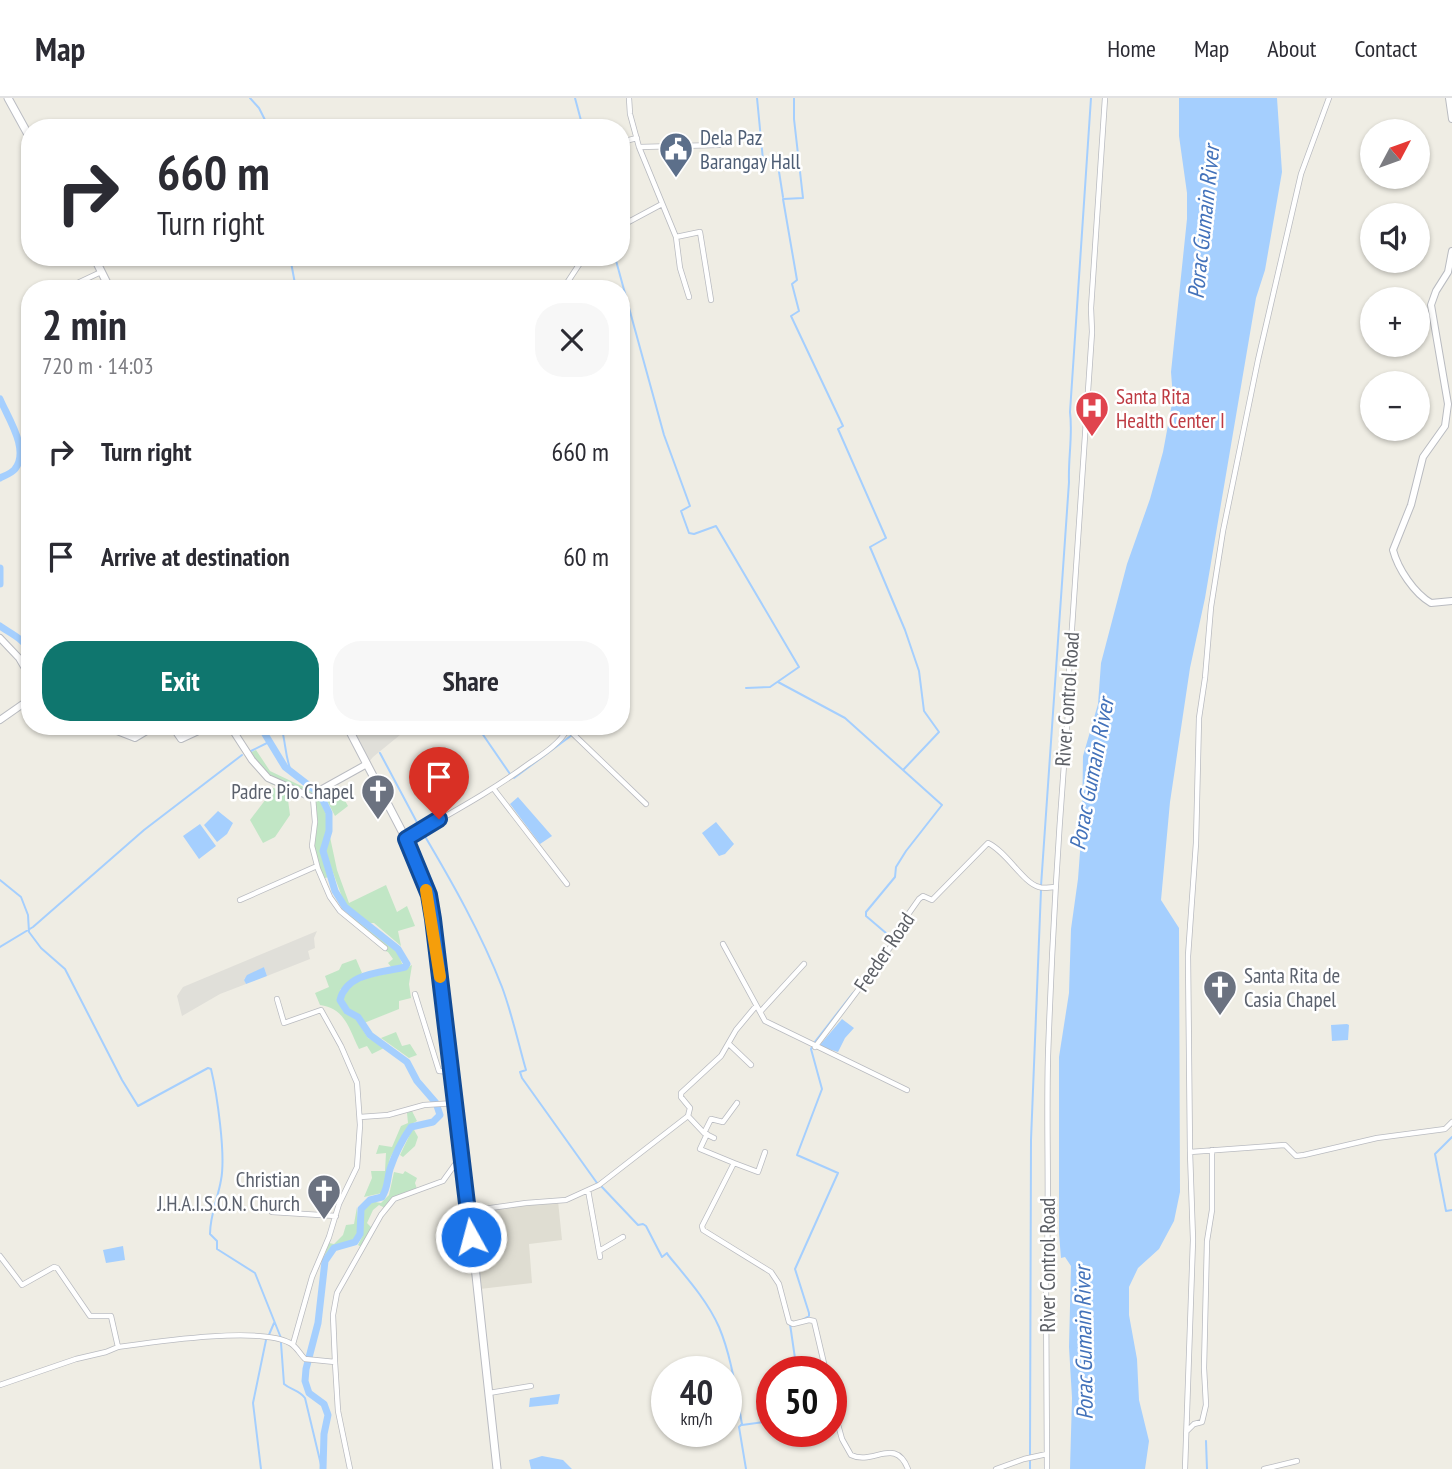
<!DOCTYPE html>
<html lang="en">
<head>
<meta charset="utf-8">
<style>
	body { margin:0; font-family:"PT Sans Narrow",sans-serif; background:#f7f7f7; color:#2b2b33; height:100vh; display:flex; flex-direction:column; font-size:26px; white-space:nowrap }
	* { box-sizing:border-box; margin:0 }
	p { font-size:23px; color:#7c7c81 }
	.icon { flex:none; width:38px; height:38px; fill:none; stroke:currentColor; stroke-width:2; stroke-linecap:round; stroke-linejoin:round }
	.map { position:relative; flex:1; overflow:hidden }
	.sheet { position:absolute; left:21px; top:182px; width:609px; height:455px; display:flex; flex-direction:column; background:#fff; border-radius:28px; box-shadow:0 2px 5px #0004 }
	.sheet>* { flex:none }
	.banner { position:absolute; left:21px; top:21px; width:609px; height:147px; border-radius:28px; box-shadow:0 2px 5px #0004; background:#fff; color:#2b2b33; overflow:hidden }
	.needle { width:46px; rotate:49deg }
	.fabs { position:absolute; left:1360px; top:21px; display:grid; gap:14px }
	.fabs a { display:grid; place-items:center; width:70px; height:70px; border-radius:50%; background:#fff; box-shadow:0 2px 5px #0004; font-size:35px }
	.speed { position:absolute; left:651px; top:1258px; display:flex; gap:14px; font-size:35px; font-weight:700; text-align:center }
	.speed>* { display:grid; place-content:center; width:91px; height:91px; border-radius:50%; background:#fff; box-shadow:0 2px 5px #0004; line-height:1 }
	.speed small { font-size:18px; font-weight:400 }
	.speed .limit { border:10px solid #d22; background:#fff; color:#111 }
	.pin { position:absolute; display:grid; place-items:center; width:60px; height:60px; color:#fff; margin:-72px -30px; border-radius:50% 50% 50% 0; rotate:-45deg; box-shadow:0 0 7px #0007 }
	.pin .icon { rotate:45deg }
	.me { position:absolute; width:77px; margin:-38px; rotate:353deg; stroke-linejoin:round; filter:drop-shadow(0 0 5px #0008) }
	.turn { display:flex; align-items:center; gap:24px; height:147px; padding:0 21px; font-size:32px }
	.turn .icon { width:91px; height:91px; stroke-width:2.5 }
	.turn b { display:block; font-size:49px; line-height:60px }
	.round { display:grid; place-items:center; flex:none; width:74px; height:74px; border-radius:28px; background:#f7f7f7 }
	.headline { display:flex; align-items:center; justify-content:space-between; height:119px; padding:0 21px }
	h1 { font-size:42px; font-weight:700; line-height:52px }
	.cta { display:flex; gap:14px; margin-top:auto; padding:14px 21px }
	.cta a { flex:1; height:80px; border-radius:28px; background:#0f766e; color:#fff; font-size:28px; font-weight:700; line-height:80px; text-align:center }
	.cta a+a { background:#f7f7f7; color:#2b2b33 }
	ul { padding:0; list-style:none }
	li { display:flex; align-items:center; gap:21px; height:105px; padding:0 21px }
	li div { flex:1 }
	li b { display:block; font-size:26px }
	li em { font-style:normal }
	header { display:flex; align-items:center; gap:42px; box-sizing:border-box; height:98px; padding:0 35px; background:#fff; border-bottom:2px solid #e1e1e2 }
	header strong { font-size:33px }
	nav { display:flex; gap:38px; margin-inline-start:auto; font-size:24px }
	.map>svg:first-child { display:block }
	.industrial { fill:#e0dfd9 }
	.education { fill:#dfddd2 }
	.green { fill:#c1e6c5 }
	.water { fill:#a5cffe }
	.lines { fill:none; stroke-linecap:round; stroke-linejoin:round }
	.stream { stroke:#a5cffe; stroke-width:2 }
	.river { stroke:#a5cffe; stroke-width:7 }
	.minor-casing { stroke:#b9bbc0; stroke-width:6 }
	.tertiary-casing { stroke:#b9bbc0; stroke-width:8 }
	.secondary-casing { stroke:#babcc2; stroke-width:9 }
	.minor { stroke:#fff; stroke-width:4.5 }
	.tertiary { stroke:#fff; stroke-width:6 }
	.secondary { stroke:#fff; stroke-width:7 }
	.route-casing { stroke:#114b97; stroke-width:18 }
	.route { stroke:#1a73e8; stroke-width:12 }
	.slow { stroke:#f59e0b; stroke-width:12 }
	.labels { text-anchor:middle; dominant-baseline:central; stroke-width:5; stroke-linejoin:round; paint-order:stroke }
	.service-label { font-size:21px; fill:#4e5e75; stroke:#fff; text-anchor:start }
	.health-label { font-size:21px; fill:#be3a42; stroke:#fff; text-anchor:start }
	.street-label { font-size:21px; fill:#5c5f65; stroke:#fff }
	.worship-label { font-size:21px; fill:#5b616d; stroke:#fff; text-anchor:end }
	.water-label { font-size:23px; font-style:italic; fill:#4372ba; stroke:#fff }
</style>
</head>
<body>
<header>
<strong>Map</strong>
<nav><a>Home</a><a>Map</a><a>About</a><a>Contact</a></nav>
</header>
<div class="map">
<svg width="1452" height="1371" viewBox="0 0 1452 1371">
	<rect width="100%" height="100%" fill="#efede4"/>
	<path class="industrial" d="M 358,628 L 411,628 L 373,659 L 369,664 L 352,635 Z
		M 317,833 L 314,840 L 315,850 L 308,853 L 310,861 L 267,878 L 264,869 L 244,881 L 246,886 L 220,896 L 182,918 L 177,898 L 183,889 Z"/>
	<path class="education" d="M 558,1103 L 562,1142 L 529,1146 L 532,1185 L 480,1191 L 471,1114 Z"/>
	<path class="green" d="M 256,652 L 270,673 L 316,695 L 311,700 L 271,686 L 245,657 Z
		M 336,687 L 348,708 L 335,718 L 323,695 Z
		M 270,689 L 287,694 L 290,717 L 275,739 L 263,745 L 250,722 L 272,693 Z
		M 318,699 L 326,716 L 327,732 L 321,753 L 329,779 L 321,781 L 313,748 L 317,724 L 313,703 Z
		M 330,739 L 337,772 L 349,805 L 386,787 L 397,814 L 407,808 L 415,828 L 398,833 L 401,848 L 374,825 L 370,825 L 345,807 L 325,753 Z
		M 343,813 L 364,826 L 396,851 L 403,868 L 392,870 L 388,865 L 393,861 L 388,854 L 383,852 L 341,815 Z
		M 356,861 L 362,875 L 340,892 L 339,903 L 345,913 L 356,921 L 368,940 L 386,949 L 372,956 L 367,948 L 359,951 C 349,931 345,910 320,907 L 315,895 L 329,889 L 325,878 L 339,872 L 342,866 Z
		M 412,867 L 409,886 L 411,900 L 399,903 L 399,911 L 364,925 L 349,911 L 343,902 C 350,873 390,881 412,867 Z
		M 396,934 L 402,948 L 410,946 L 417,957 L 409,960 L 381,940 Z
		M 412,1013 L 417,1023 L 408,1028 L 390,1060 L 382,1095 L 364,1099 L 372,1080 L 371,1073 L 385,1073 L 386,1055 L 376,1056 L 379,1047 L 392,1049 L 401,1028 L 408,1025 L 407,1015 Z
		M 413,1030 L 418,1039 L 415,1048 L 403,1059 L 400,1057 Z
		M 405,1073 L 417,1080 L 415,1085 L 417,1091 L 403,1096 L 385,1110 L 379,1107 L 373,1112 L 367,1125 L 373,1131 L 361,1149 L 358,1147 L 363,1137 L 362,1113 L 370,1103 L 381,1105 L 389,1097 L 394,1074 L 403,1076 Z
		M 357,1109 L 358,1135 L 353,1142 L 331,1150 L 323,1162 L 329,1145 L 334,1146 L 343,1137 L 346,1127 L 354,1126 Z"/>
	<path class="water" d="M 1179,0 L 1277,0 L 1282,74 L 1265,172 L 1256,200 L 1205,500 L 1190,570 L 1170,704 L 1161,802 L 1179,830 L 1180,1094 L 1174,1123 L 1159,1151 L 1138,1170 L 1129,1189 L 1129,1217 L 1137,1261 L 1139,1302 L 1149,1343 L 1145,1371 L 1070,1371 L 1072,1300 L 1069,1249 L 1071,1168 L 1065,1159 L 1061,1160 L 1059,1136 L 1059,959 L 1069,895 L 1071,831 L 1078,781 L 1082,727 L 1083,658 L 1098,606 L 1101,565 L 1127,466 L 1150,401 L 1163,354 L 1173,300 L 1171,274 L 1187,121 L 1187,95 L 1179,38 Z
		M 518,699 L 552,738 L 540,746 L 510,706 Z
		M 218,713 L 233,725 L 227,736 L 217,744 L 204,727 Z
		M 716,724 L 734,746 L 725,756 L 719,758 L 702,735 Z
		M 200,726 L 216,748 L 199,761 L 183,738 Z
		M 264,869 L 267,878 L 246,886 L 244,882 L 247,877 Z
		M 842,921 L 854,930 L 845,940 L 838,954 L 819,948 Z
		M 1347,926 L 1349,927 L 1348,942 L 1332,943 L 1331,927 Z
		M 123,1148 L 125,1162 L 106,1165 L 103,1152 Z
		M 560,1296 L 558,1306 L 529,1309 L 530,1300 Z
		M 542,1358 L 563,1362 L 572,1371 L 531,1371 L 529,1362 Z"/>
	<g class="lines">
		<path class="stream" d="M 250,0 L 259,10 L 269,30
			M 575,0 L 583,30
			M 757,0 L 763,62 L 777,61 L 783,99
			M 794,0 L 794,21 L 803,100 L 783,101 L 797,182 L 792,186 L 799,213 L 791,218 L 843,328 L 838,331 L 886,440 L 870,449 L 905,532 L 919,573 L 924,613 L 939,634 L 904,671
			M 290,159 L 296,191
			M 615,159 L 664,337 L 690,408 L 681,413 L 689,435 L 694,436 L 716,428 L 799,569 L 770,589 L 746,590
			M 778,584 L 845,620 L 942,707 L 906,753 L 896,769 L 895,779 L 866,814 L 866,818 L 893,841
			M 281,628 C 286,643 285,664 293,677
			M 477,628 L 510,676
			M 251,653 L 269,644
			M 380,655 L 420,730
			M 514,680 L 572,637
			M 423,735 C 452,784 481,835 502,889 C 512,916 518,944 526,972 L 520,974 L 522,980 L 597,1085
			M 0,782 L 21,799 L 28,817 L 29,834 L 41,850 L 65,871 L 122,982 L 138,1008 L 208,970 L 211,971 C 217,996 226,1057 221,1082 C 218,1100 210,1117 210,1136 L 217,1143 L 217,1151 L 255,1175 L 281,1240
			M 1041,788 L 1069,384 C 1068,360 1073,337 1070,314 L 1091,0
			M 0,849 L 33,829 L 144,732 L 242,657
			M 1452,1039 L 1435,1056 L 1446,1113 L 1452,1112
			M 601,1088 L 638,1127 L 643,1126 L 646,1128 L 662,1159 L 667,1155 L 668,1157 C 686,1179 707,1202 719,1229 C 732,1260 736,1294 742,1326 L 739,1329 L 746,1371
			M 802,1222 L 809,1218 L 809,1215 L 795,1171 L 838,1075 L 797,1057 L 822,991 L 811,951 L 814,945 L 853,895
			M 790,1226 L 797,1274
			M 268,1239 L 274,1225
			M 281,1245 L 284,1286 C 291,1292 299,1292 305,1300 L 322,1371
			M 742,1327 L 772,1323
			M 1206,1343 L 1207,1371
			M 1030,1357 L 1031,1042 L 1041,792
			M 261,1371 L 253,1305 L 266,1242
			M 1030,1371 L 1030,1363"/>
		<path class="river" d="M 0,301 C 8,320 30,352 15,371 C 12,375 4,378 0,380
			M 0,470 L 0,486
			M 0,528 C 11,536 25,541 30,555
			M 260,628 L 285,669 L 320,696 L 329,715 L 329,733 L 323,753 L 335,793 L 345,809 L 398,851 L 407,866 L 405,869 C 382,875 347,874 340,902 L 347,913 L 358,919 L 370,937 L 407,964 L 417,983 L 436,1005 L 440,1017 L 433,1024 L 411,1029 C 402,1042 395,1056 390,1071 C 387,1081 388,1090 382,1099 L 370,1102 L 361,1111 L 360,1136 L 355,1144 L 334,1150 L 325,1163 L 318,1225 L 306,1271 L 305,1283 L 309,1295 L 324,1306 L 328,1317 L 324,1336 L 323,1371"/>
		<g class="minor-casing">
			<path id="minor" d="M 629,0 L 630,16 L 639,49 L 676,139 L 680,170 L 689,199
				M 621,44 L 637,40
				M 639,49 L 719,47
				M 621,128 L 662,106
				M 676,139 L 700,134 L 711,202
				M 69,189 L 101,174
				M 563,191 L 584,159
				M 568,631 L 646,706
				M 493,690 L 567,786
				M 313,700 L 315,724 L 312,748 L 318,771 L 330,799 L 340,813 L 385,850
				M 406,741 C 447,717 489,695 527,667 C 543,656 558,647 568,631 L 565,628
				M 240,802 L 317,768
				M 723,846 L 765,923 L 907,992
				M 415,896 L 439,973 L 451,974
				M 277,901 L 284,925 L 321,912 L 341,948 L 357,985 L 360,1027 L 357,1069 L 339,1106 L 329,1139 L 312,1179 L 293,1246
				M 761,913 L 804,866
				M 729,946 L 751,967
				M 815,949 L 895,843 L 895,835 L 919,801 L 923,798 L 932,802 L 988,745 C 1007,754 1023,785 1039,789 C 1043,791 1050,789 1055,789
				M 360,1019 L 388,1017 L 424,1007 L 455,1005
				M 704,1035 L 711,1021 L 723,1024 L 737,1005
				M 707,1036 L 700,1051 L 734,1065 L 702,1128 L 703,1132 L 771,1174 L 779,1186 L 789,1224 L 793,1226 L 809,1222 L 814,1223 L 826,1274
				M 714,1040 L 704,1035 L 688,1018 L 690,1010 L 681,999 L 681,995 L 721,958 L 736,932 L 756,908
				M 1190,1054 L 1285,1047 L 1296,1058 L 1304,1057 L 1377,1040 L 1445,1031 L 1452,1024
				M 734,1065 L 758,1074 L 765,1054
				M 588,1092 L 600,1159
				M 469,1113 L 526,1105 L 566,1102 L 599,1087 L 688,1018
				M 272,1114 L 336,1118
				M 599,1153 L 623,1139
				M 0,1158 L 22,1187 L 54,1169 L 57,1170 L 90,1218 L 111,1218 L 118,1249
				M 335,1264 L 338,1313 L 350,1371
				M 0,1287 L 76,1261 L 106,1254 L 118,1249 C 154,1244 259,1228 290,1245 C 296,1248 300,1256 305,1261 L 335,1264 L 333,1217 L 337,1195 L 381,1117 L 394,1101 L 443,1083 L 461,1058
				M 489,1295 L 531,1288
				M 831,1301 L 842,1341 L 851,1357 C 873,1368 895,1338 908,1371
				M 1187,1333 L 1194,1326 L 1202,1324 L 1206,1307 L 1204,1270 L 1207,1143 L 1212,1112 L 1212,1052
				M 996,1371 L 1024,1361 L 1047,1356
				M 1047,1371 L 1046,1186 C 1050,1110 1046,1034 1048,958 C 1052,840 1059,722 1069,604 L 1068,589 L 1092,234 L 1091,210 L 1105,0
				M 1185,1371 L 1193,1142 L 1190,1054 L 1188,858 L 1196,745 L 1199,620 L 1205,580 L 1211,509 L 1223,433 L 1258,262 L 1301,76 L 1329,0
				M 1264,1371 L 1297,1363"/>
		</g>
		<g class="tertiary-casing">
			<path id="tertiary" d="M 1449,0 L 1452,21
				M 1452,153 L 1448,174 L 1436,193 L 1431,207 L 1448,306 L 1445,328 L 1423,359 L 1411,407 L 1393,452 C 1398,471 1414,495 1431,505 L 1452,503
				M 0,540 L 19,560 L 30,579
				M 0,622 L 30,601
				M 104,628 L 135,640 L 155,628
				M 172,628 L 181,641 L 209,628
				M 230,628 L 252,662 L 268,680 L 313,700 L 322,691 L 367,666"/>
		</g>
		<g class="secondary-casing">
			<path id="secondary" d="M 8,0 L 30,40
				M 94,159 L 110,191
				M 347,628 L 406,741 L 429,797 L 469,1113 L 497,1371"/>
		</g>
		<use href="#minor" class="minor"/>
		<use href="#tertiary" class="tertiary"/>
		<use href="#secondary" class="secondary"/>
	</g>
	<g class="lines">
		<g class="route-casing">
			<path id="route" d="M 439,721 L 406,741 L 429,797 L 433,821 L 471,1139"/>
		</g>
		<use href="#route" class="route"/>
		<path class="slow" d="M 426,792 L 440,879"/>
	</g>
	<defs>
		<g id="civic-pin" transform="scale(1.75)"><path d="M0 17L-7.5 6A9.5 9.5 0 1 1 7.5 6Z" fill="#5c6f8a" stroke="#fff"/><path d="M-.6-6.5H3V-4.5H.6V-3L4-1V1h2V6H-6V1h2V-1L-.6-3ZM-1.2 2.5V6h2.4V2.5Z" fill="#fff"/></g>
		<g id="hospital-pin" transform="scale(1.75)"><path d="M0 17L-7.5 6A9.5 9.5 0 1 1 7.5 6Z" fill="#e0444e" stroke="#fff"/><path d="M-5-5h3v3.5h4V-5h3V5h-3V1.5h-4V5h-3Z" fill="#fff"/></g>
		<g id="church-pin" transform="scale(1.75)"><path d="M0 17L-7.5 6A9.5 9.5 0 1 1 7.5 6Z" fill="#6b7280" stroke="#fff"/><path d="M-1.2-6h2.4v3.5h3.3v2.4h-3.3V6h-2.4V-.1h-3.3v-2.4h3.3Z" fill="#fff"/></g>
	</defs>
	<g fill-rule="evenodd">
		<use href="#civic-pin" x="676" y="51"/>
		<use href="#hospital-pin" x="1092" y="310"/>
		<use href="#church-pin" x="378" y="693"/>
		<use href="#church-pin" x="1220" y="889"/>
		<use href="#church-pin" x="324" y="1093"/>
	</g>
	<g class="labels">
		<g class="service-label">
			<text x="700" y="39">Dela Paz<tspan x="700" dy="24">Barangay Hall</tspan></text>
		</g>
		<g class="health-label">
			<text x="1116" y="298">Santa Rita<tspan x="1116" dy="24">Health Center I</tspan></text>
		</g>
		<g class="street-label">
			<text transform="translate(1067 601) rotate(-86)">River Control Road</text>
			<text transform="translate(884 854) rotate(-56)">Feeder Road</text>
			<text transform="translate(1047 1167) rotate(-90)">River Control Road</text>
		</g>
		<g class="worship-label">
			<text x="354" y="693">Padre Pio Chapel</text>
			<text x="1244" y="877" text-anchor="start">Santa Rita de<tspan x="1244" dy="24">Casia Chapel</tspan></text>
			<text x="300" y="1081">Christian<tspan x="300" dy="24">J.H.A.I.S.O.N. Church</tspan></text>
		</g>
		<g class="water-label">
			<text transform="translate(1203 124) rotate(-84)">Porac Gumain River</text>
			<text transform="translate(1091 676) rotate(-79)">Porac Gumain River</text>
			<text transform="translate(1083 1245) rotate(-91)">Porac Gumain River</text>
		</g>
	</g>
</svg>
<div class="fabs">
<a><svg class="needle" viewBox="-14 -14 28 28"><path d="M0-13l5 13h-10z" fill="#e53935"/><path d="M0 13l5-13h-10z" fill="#7c7c81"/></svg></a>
<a><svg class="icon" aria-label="sound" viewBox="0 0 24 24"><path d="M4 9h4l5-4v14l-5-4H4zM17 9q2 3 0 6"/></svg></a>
<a>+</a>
<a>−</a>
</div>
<div class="speed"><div>40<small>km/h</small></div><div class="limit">50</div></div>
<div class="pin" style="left:439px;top:721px;background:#d93025"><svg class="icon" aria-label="arrive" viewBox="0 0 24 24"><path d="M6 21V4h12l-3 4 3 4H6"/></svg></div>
<svg class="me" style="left:471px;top:1139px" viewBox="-20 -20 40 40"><circle r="17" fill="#1a73e8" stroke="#fff" stroke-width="3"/><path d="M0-11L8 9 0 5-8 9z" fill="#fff"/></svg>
<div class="banner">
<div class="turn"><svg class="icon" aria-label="right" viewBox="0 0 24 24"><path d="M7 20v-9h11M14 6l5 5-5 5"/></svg><div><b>660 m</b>Turn right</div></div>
</div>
<section class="sheet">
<div class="headline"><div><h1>2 min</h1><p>720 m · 14:03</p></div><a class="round"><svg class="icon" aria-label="close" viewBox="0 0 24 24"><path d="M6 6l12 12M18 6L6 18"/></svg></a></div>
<ul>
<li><svg class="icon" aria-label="right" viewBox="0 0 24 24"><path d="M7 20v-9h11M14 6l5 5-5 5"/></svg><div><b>Turn right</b></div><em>660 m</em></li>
<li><svg class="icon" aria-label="arrive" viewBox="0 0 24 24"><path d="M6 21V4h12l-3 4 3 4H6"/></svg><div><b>Arrive at destination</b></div><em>60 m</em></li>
</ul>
<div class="cta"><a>Exit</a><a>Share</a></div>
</section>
</div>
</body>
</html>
